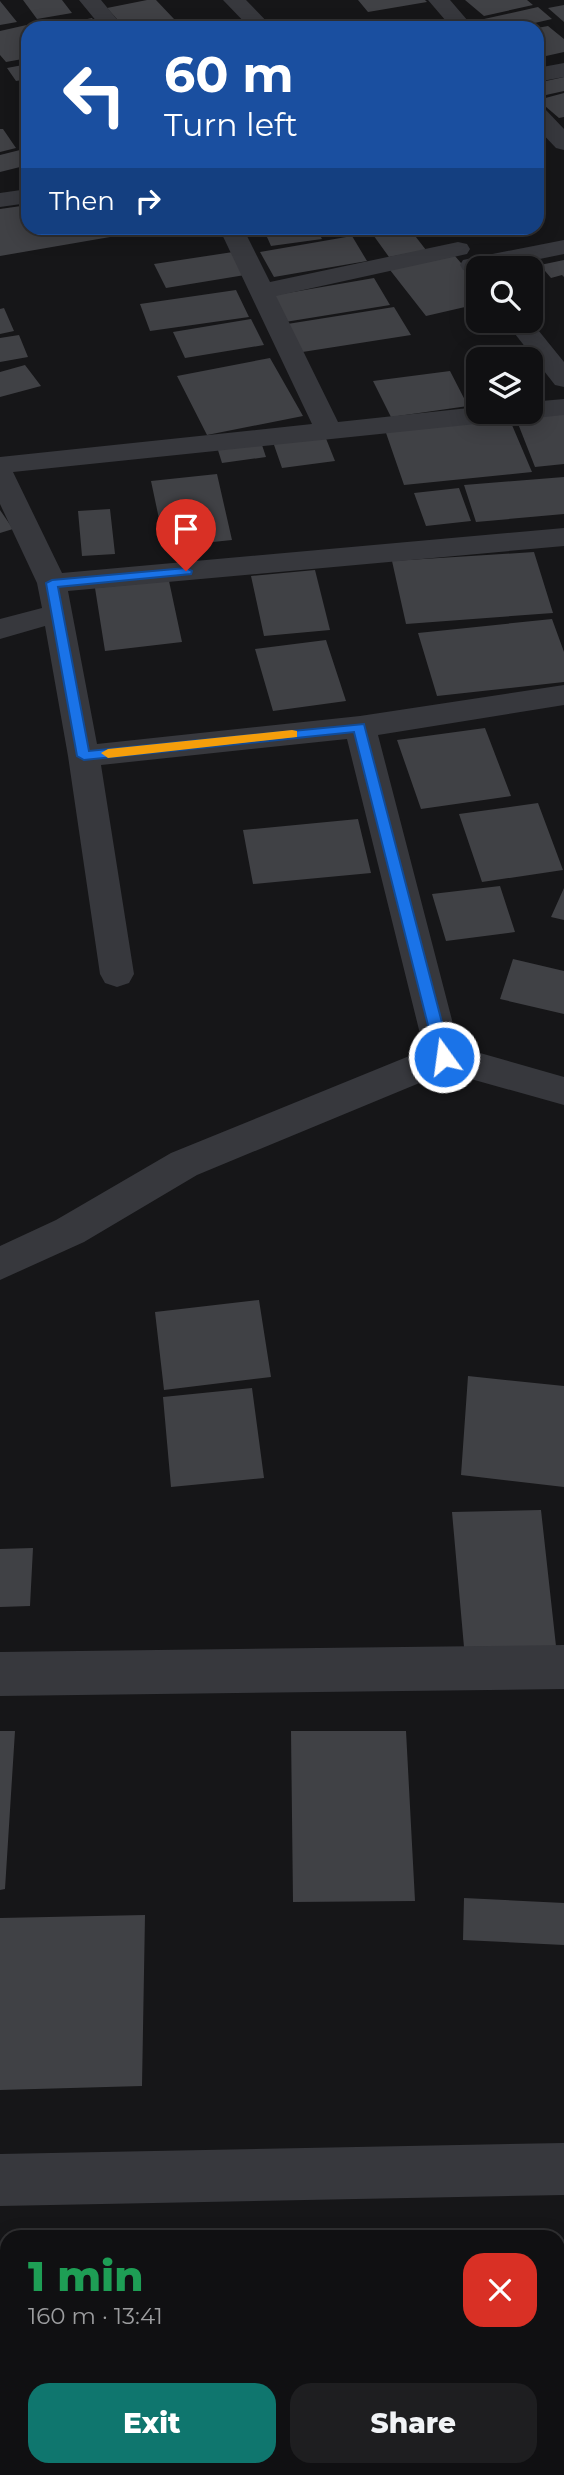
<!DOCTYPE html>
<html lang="en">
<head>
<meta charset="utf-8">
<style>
	body { margin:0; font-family:Montserrat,sans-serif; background:#1e1e20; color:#f1f3f6; height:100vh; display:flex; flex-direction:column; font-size:26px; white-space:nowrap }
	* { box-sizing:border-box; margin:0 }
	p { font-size:23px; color:#9c9d9f }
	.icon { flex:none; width:38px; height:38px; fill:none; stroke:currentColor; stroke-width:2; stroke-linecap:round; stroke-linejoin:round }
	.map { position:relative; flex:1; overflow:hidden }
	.details { position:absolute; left:0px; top:2230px; width:565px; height:247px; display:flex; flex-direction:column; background:#101012; border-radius:21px 21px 0 0; box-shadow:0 4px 18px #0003,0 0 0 2px #303032 }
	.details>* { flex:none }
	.top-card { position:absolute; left:21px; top:21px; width:523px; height:214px; border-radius:21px; box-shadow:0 4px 18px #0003,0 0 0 2px #303032; background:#1a4fa0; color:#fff; overflow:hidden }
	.controls { position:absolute; left:466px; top:256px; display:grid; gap:14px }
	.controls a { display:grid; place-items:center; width:77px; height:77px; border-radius:14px; background:#101012; box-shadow:0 4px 18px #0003,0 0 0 2px #303032; font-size:35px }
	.pin { position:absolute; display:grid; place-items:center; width:60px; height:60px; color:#fff; margin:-72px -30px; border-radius:50% 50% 50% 0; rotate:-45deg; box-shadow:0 0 7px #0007 }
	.pin .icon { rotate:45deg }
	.me { position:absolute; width:77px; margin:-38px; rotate:346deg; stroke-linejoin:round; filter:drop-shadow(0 0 5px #0008) }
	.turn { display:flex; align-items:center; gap:24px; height:147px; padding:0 28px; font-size:32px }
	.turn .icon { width:91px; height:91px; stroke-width:2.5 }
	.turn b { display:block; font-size:49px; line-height:60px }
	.then { display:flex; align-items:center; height:66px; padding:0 28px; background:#0003; gap:14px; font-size:26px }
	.round { display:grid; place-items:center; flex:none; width:74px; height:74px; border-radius:21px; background:#1e1e20 }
	.head { display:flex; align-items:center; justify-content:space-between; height:119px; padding:0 28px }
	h1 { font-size:42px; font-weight:800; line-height:52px; color:#1e9e55 }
	.primary-button { display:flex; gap:14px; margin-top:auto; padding:14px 28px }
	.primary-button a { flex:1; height:80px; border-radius:21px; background:#0f766e; color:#fff; font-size:28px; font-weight:800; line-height:80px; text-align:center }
	.primary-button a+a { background:#1e1e20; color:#f1f3f6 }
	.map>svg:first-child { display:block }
	.building { fill:#404145 }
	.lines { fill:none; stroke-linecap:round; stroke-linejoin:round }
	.minor { fill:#37383d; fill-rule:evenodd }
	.route { fill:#1a73e8; stroke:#114b97; stroke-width:2 }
	.slow { fill:#f59e0b }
</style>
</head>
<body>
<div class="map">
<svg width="564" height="2475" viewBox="0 0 564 2475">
	<rect width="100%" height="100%" fill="#161618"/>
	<path class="building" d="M 23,0 L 62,0 L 72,13 L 37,19 Z
		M 147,0 L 156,0 L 174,19 L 125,28 L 107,8 Z
		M 358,0 L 425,0 L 427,2 L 368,12 Z
		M 465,0 L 527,0 L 533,5 L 484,16 Z
		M 0,1 L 17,22 L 0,25 Z
		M 564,5 L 564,22 L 548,8 Z
		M 538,7 L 552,19 L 513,28 L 495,28 L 484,19 Z
		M 92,18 L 99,28 L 60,28 L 58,25 Z
		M 31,24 L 34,28 L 28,28 L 28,58 L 6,62 L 0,55 L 0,31 Z
		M 548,26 L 564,39 L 564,52 L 537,58 L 537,28 Z
		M 28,64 L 28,79 L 16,81 L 7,68 Z
		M 564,77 L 564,91 L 537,97 L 537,83 Z
		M 564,93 L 564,117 L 559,118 L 538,100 Z
		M 0,129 L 3,129 L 16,148 L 0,152 Z
		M 28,148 L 28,165 L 0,172 L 0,155 Z
		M 28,205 L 28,228 L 105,228 L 110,237 L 0,256 L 0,209 Z
		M 263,228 L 316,228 L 322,239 L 271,246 Z
		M 396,228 L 409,228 L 426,250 L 389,257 L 371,232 Z
		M 352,236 L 367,261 L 274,277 L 260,252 Z
		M 233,252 L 245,275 L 166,288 L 154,264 Z
		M 455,256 L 478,283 L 478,304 L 426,316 L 390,270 Z
		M 564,260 L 564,277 L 562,275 L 551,278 L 540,265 Z
		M 374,278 L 390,305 L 285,322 L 270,296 Z
		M 236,290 L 249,317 L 150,331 L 140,304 Z
		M 394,307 L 411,335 L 296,353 L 281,325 Z
		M 4,308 L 14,331 L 0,334 L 0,309 Z
		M 251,319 L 264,345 L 185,358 L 173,332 Z
		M 19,335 L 28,357 L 0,362 L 0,338 Z
		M 270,358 L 303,416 L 207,435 L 177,376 Z
		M 25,365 L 41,386 L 0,397 L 0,372 Z
		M 450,371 L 468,406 L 391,417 L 373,381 Z
		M 564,411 L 564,464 L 535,467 L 515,416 Z
		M 509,418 L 532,472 L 404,485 L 385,430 Z
		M 325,436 L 335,461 L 282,468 L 273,442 Z
		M 261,442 L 266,457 L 222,463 L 217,447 Z
		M 217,474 L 232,540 L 165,547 L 151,481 Z
		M 564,477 L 564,514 L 476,522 L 464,485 Z
		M 459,488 L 471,521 L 426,526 L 414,493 Z
		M 110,509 L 115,554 L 82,556 L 78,511 Z
		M 0,510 L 13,529 L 0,533 Z
		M 534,552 L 553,613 L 406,624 L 392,561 Z
		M 315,570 L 330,630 L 264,636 L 251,576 Z
		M 169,581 L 182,642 L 105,651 L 95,588 Z
		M 552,619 L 564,652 L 564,682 L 437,696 L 418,633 Z
		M 326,640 L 346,701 L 273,711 L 255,649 Z
		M 485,728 L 511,796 L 421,809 L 397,740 Z
		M 538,803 L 563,870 L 482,882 L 459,814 Z
		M 358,819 L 371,873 L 253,884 L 243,830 Z
		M 500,886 L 515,932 L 446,941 L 432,894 Z
		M 564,888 L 564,920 L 551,917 Z
		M 513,959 L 564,971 L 564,1014 L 500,999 Z
		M 259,1300 L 271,1377 L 164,1390 L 155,1312 Z
		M 468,1376 L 564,1386 L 564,1487 L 461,1475 Z
		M 252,1388 L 264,1478 L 171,1487 L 163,1397 Z
		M 541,1510 L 556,1646 L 464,1647 L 452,1512 Z
		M 33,1548 L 30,1606 L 0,1607 L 0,1549 Z
		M 0,1731 L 15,1731 L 5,1889 L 0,1890 Z
		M 291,1731 L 406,1731 L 415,1901 L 293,1902 Z
		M 464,1898 L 564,1903 L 564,1945 L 463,1940 Z
		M 145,1915 L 142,2086 L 0,2090 L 0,1918 Z
		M 558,2243 L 564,2243 L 564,2357 L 558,2358 Z
		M 272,2469 L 428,2469 L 429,2475 L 272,2475 Z"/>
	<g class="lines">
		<path class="minor" d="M 79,0 L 101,0 L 124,28 L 102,28 Z
			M 223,0 L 246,0 L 273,28 L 250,28 Z
			M 428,0 L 450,0 L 474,28 L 452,28 Z
			M 564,63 L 564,77 L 537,82 L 537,68 Z
			M 537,107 L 545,109 L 564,129 L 564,150 L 556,148 L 537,128 Z
			M 28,189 L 28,203 L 0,207 L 0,193 Z
			M 219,228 L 243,228 L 270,282 L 458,242 L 467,244 L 470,249 L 467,254 L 458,256 L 276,296 L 338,422 L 478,407 L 478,411 L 530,411 L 530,402 L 564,399 L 564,415 L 13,472 L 62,573 L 564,528 L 564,546 L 68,591 L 97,744 L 360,716 L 564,685 L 564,705 L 378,735 L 459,1047 L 564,1077 L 564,1105 L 446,1072 L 197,1175 L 84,1242 L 0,1280 L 0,1246 L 56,1220 L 171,1153 L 424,1050 L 347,739 L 101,765 L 134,974 L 129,983 L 117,987 L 105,983 L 100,974 L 68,756 L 45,626 L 0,639 L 0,619 L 42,608 L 37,583 L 0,504 L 0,457 L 312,424 Z
			M 564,240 L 564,254 L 496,268 L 478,268 L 478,271 L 463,270 L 460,265 L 463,260 L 472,258 Z
			M 504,320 L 530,320 L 564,362 L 564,387 L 555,385 Z
			M 564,1645 L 564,1689 L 0,1696 L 0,1652 Z
			M 564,2143 L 564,2195 L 0,2206 L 0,2154 Z"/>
	</g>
	<path class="route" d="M 186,568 L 192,571 L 191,574 L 58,587 L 89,751 L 364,724 L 451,1057 L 449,1061 L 438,1061 L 436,1057 L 354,732 L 84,760 L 77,756 L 46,583 L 52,580 Z"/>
	<path class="slow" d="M 292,730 L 297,731 L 297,737 L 108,758 L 101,753 L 108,749 Z"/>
</svg>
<div class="controls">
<a><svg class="icon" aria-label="search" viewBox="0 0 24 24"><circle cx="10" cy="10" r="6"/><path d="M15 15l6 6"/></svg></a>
<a><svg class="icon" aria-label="layers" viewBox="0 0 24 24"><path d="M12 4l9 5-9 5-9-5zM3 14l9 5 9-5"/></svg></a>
</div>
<div class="pin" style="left:186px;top:571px;background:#d93025"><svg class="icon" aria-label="arrive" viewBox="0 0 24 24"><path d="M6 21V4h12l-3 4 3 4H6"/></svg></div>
<svg class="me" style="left:444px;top:1057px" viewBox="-20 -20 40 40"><circle r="17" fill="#1a73e8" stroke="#fff" stroke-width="3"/><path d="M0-11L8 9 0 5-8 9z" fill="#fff"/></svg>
<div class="top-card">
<div class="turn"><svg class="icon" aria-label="left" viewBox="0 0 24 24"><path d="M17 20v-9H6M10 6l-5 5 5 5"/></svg><div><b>60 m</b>Turn left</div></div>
<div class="then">Then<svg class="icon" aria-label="right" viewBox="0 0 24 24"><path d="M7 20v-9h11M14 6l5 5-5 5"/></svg></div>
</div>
<section class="details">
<div class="head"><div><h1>1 min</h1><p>160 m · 13:41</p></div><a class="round" style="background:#d93025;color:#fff"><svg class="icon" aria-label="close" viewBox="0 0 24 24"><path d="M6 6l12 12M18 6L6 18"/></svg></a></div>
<div class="primary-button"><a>Exit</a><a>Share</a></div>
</section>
</div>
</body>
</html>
